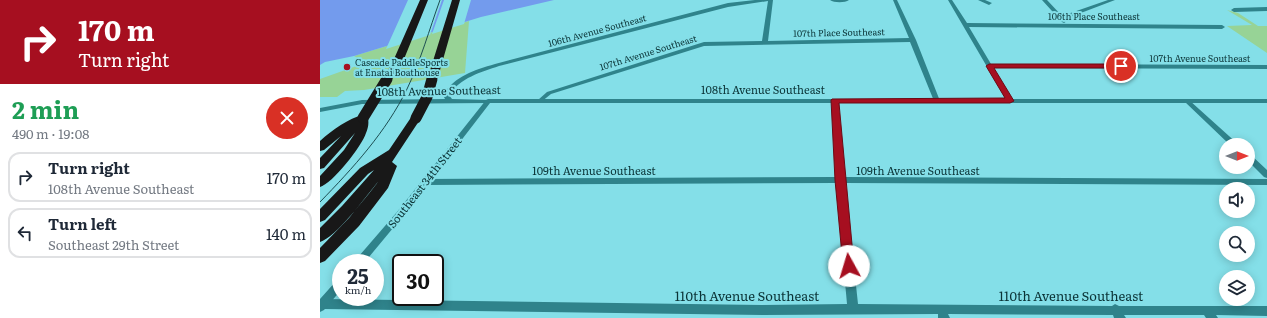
<!DOCTYPE html>
<html lang="en">
<head>
<meta charset="utf-8">
<style>
	body { margin:0; font-family:Literata,serif; background:#f2f2f3; color:#1f2937; height:100vh; display:flex; flex-direction:column; font-size:15px; white-space:nowrap }
	* { box-sizing:border-box; margin:0 }
	p { font-size:13px; color:#747a83 }
	.icon { flex:none; width:22px; height:22px; fill:none; stroke:currentColor; stroke-width:2; stroke-linecap:round; stroke-linejoin:round }
	.map { position:relative; flex:1; overflow:hidden }
	.drawer { display:flex; flex-direction:column; background:#fff; width:320px }
	.drawer>* { flex:none }
	.guide { background:#a60f20; color:#fff; overflow:hidden }
	.needle { width:26px; rotate:90deg }
	.fabs { position:absolute; left:899px; top:138px; display:grid; gap:8px }
	.fabs a { display:grid; place-items:center; width:36px; height:36px; border-radius:50%; background:#fff; box-shadow:0 2px 10px #0003; font-size:20px }
	.speed { position:absolute; left:12px; top:254px; display:flex; gap:8px; font-size:20px; font-weight:700; text-align:center }
	.speed>* { display:grid; place-content:center; width:52px; height:52px; border-radius:50%; background:#fff; box-shadow:0 2px 10px #0003; line-height:1 }
	.speed small { font-size:10px; font-weight:400 }
	.speed .limit { border:2px solid #111; border-radius:6px; background:#fff; color:#111 }
	.pin { position:absolute; display:grid; place-items:center; width:34px; height:34px; color:#fff; margin:-17px; border:2px solid #fff; border-radius:50%; box-shadow:0 1px 4px #0007 }
	.me { position:absolute; width:44px; margin:-22px; rotate:354deg; stroke-linejoin:round; filter:drop-shadow(0 0 3px #0008) }
	.turn { display:flex; align-items:center; gap:14px; height:84px; padding:0 12px; font-size:18px }
	.turn .icon { width:52px; height:52px; stroke-width:2.5 }
	.turn b { display:block; font-size:28px; line-height:34px }
	.round { display:grid; place-items:center; flex:none; width:42px; height:42px; border-radius:21px; background:#f2f2f3 }
	.overview { display:flex; align-items:center; justify-content:space-between; height:68px; padding:0 12px }
	h1 { font-size:24px; font-weight:700; line-height:30px; color:#1e9e55 }
	ul { padding:0; list-style:none }
	li { display:flex; align-items:center; gap:12px; height:50px; margin:0 8px 6px; padding:0 4px; border:2px solid #e0e1e3; border-radius:12px }
	li div { flex:1 }
	li b { display:block; font-size:15px }
	li em { font-style:normal }
	main { display:flex; flex:1; min-height:0 }
	.map>svg:first-child { display:block }
	.green { fill:#97d396 }
	.water { fill:#739bed }
	.pier { fill:#84dfe8 }
	.lines { fill:none; stroke-linecap:round; stroke-linejoin:round }
	.minor { fill:#2f838b; fill-rule:evenodd }
	.tertiary { fill:#2f838b; fill-rule:evenodd }
	.motorway { fill:#181818; fill-rule:evenodd }
	.tram { stroke:#1d4e52; stroke-width:1 }
	.motorway-bridge-far1 { stroke:#181818; stroke-width:8 }
	.motorway-bridge { stroke:#181818; stroke-width:11 }
	.route { fill:#a60f20; stroke:#6c0a15 }
	.poi-dot { fill:#a60f20; stroke:#84dfe8; stroke-width:1.5 }
	.labels { text-anchor:middle; dominant-baseline:central; stroke-width:4; stroke-linejoin:round; paint-order:stroke }
	.far-street-label { font-size:9px; fill:#0b3437; stroke:#84dfe8 }
	.far-poi-label { font-size:9px; fill:#0b3437; stroke:#84dfe8; text-anchor:start }
	.street-label { font-size:11px; fill:#0b3437; stroke:#84dfe8 }
	.near-street-label { font-size:13px; fill:#0b3437; stroke:#84dfe8 }
</style>
</head>
<body>
<main>
<section class="drawer">
<div class="guide">
<div class="turn"><svg class="icon" aria-label="right" viewBox="0 0 24 24"><path d="M7 20v-9h11M14 6l5 5-5 5"/></svg><div><b>170 m</b>Turn right</div></div>
</div>
<div class="overview"><div><h1>2 min</h1><p>490 m · 19:08</p></div><a class="round" style="background:#d93025;color:#fff"><svg class="icon" aria-label="close" viewBox="0 0 24 24"><path d="M6 6l12 12M18 6L6 18"/></svg></a></div>
<ul>
<li><svg class="icon" aria-label="right" viewBox="0 0 24 24"><path d="M7 20v-9h11M14 6l5 5-5 5"/></svg><div><b>Turn right</b><p>108th Avenue Southeast</p></div><em>170 m</em></li>
<li><svg class="icon" aria-label="left" viewBox="0 0 24 24"><path d="M17 20v-9H6M10 6l-5 5 5 5"/></svg><div><b>Turn left</b><p>Southeast 29th Street</p></div><em>140 m</em></li>
</ul>
</section>
<div class="map">
<svg width="947" height="318" viewBox="0 0 947 318">
	<rect width="100%" height="100%" fill="#84dfe8"/>
	<path class="green" d="M 907,10 L 918,13 L 938,26 L 947,26 L 947,53 L 907,26 L 932,25 Z
		M 149,21 L 145,73 L 44,90 L 25,91 L 17,97 L 0,97 L 0,79 L 45,63 L 34,56 Z"/>
	<path class="water" d="M 0,0 L 234,0 L 161,17 L 34,56 L 5,62 L 0,65 Z"/>
	<path class="pier" d="M 88,0 L 122,0 L 110,35 L 66,49 Z
		M 124,0 L 151,0 L 144,24 L 112,34 Z"/>
	<g class="lines">
		<path class="minor" d="M 435,0 L 453,0 L 448,41 L 589,38 L 573,0 L 577,0 L 596,40 L 620,101 L 617,103 L 614,101 L 590,42 L 384,46 L 231,94 L 221,102 L 218,100 L 227,92 L 384,42 L 442,41 L 448,1 L 408,7 L 179,66 C 161,72 140,78 129,95 L 132,99 L 170,100 L 171,101 L 168,103 L 42,104 L 0,112 L 0,108 L 42,100 L 125,99 L 123,95 C 135,76 154,70 175,64 L 408,3 Z
			M 510,0 L 529,0 C 525,3 514,3 510,0 Z
			M 628,0 L 632,0 L 647,23 L 902,25 L 905,27 L 902,29 L 649,27 L 671,64 L 947,65 L 947,69 L 673,68 L 693,101 L 690,103 L 687,101 Z
			M 658,0 L 665,0 L 672,3 L 669,5 Z
			M 722,0 L 727,0 L 742,16 L 788,0 L 795,0 L 745,19 L 747,21 L 744,23 L 742,22 Z
			M 947,7 L 947,11 L 914,12 L 911,10 L 914,8 Z
			M 515,99 L 518,101 L 524,177 L 947,179 L 947,185 L 525,183 L 538,304 L 792,306 L 795,304 L 799,306 L 947,306 L 947,316 L 896,315 L 898,318 L 886,318 L 884,315 L 804,315 L 806,318 L 794,318 L 793,315 L 628,314 L 630,318 L 618,318 L 618,314 L 442,315 L 3,309 L 0,307 L 0,301 L 3,299 L 442,305 L 527,304 L 516,183 L 105,185 L 101,182 L 105,179 L 516,177 L 512,101 Z
			M 867,99 L 869,100 L 919,145 L 910,145 L 865,102 L 864,101 Z
			M 928,155 L 931,155 L 947,170 L 947,178 L 944,177 L 928,161 Z"/>
		<path class="tertiary" d="M 168,99 L 947,99 L 947,103 L 170,103 L 83,216 L 44,263 L 33,263 L 77,212 L 166,100 Z
			M 21,279 L 21,290 L 4,310 L 0,312 L 0,299 L 17,280 Z"/>
		<path class="motorway" d="M 100,0 L 108,0 L 84,59 L 82,61 L 76,61 L 74,59 Z
			M 132,0 L 140,0 L 118,77 L 116,79 L 110,79 L 108,77 Z
			M 43,115 L 48,118 C 49,124 48,128 46,133 C 42,146 12,184 0,187 L 0,176 L 24,150 L 35,133 L 4,168 L 0,169 L 0,158 L 21,136 L 4,150 L 0,151 L 0,141 C 12,130 29,118 43,115 Z
			M 96,115 L 101,118 L 72,162 L 77,166 L 68,188 L 39,226 L 5,261 L 0,263 L 0,248 L 29,218 L 57,183 L 58,182 C 47,196 15,238 0,242 L 0,228 L 22,206 L 54,170 L 48,174 L 5,220 L 0,222 L 0,209 L 40,168 L 69,150 L 92,116 Z"/>
		<path class="tram" d="M 0,202 C 33,168 66,132 87,89 C 101,60 109,30 120,0"/>
		<path class="motorway-bridge-far1" d="M 67,80 L 79,59
			M 112,80 L 113,77"/>
		<path class="motorway-bridge" d="M 43,118 L 67,79
			M 96,118 L 107,97 L 112,79"/>
	</g>
	<path class="route" d="M 669,64 L 801,64 L 805,66 L 801,68 L 674,68 L 694,101 L 690,103 L 519,103 L 534,266 L 533,269 L 529,270 L 525,269 L 523,266 L 515,180 L 511,100 L 512,99 L 685,98 L 666,66 Z"/>
	<circle class="poi-dot" cx="27" cy="67" r="4"/>
	<g class="labels">
		<g class="far-street-label">
			<text x="774" y="16">106th Place Southeast</text>
			<text transform="translate(277 30) rotate(-15)">106th Avenue Southeast</text>
			<text transform="translate(519 32) rotate(-1)">107th Place Southeast</text>
			<text transform="translate(328 52) rotate(-17)">107th Avenue Southeast</text>
			<text x="880" y="58">107th Avenue Southeast</text>
		</g>
		<g class="far-poi-label">
			<text x="35" y="62">Cascade PaddleSports<tspan x="35" dy="10">at Enatai Boathouse</tspan></text>
		</g>
		<g class="street-label">
			<text x="443" y="89">108th Avenue Southeast</text>
			<text transform="translate(119 90) rotate(-1)">108th Avenue Southeast</text>
			<text x="274" y="170">109th Avenue Southeast</text>
			<text x="598" y="170">109th Avenue Southeast</text>
			<text transform="translate(104 182) rotate(-52)">Southeast 34th Street</text>
		</g>
		<g class="near-street-label">
			<text x="427" y="295">110th Avenue Southeast</text>
			<text x="751" y="295">110th Avenue Southeast</text>
		</g>
	</g>
</svg>
<div class="fabs">
<a><svg class="needle" viewBox="-14 -14 28 28"><path d="M0-13l5 13h-10z" fill="#e53935"/><path d="M0 13l5-13h-10z" fill="#747a83"/></svg></a>
<a><svg class="icon" aria-label="sound" viewBox="0 0 24 24"><path d="M4 9h4l5-4v14l-5-4H4zM17 9q2 3 0 6"/></svg></a>
<a><svg class="icon" aria-label="search" viewBox="0 0 24 24"><circle cx="10" cy="10" r="6"/><path d="M15 15l6 6"/></svg></a>
<a><svg class="icon" aria-label="layers" viewBox="0 0 24 24"><path d="M12 4l9 5-9 5-9-5zM3 14l9 5 9-5"/></svg></a>
</div>
<div class="speed"><div>25<small>km/h</small></div><div class="limit">30</div></div>
<div class="pin" style="left:801px;top:66px;background:#d93025"><svg class="icon" aria-label="arrive" viewBox="0 0 24 24"><path d="M6 21V4h12l-3 4 3 4H6"/></svg></div>
<svg class="me" style="left:529px;top:266px" viewBox="-20 -20 40 40"><circle r="19" fill="#fff"/><path d="M0-13L10 11 0 6-10 11z" fill="#a60f20"/></svg>
</div>
</main>
</body>
</html>
